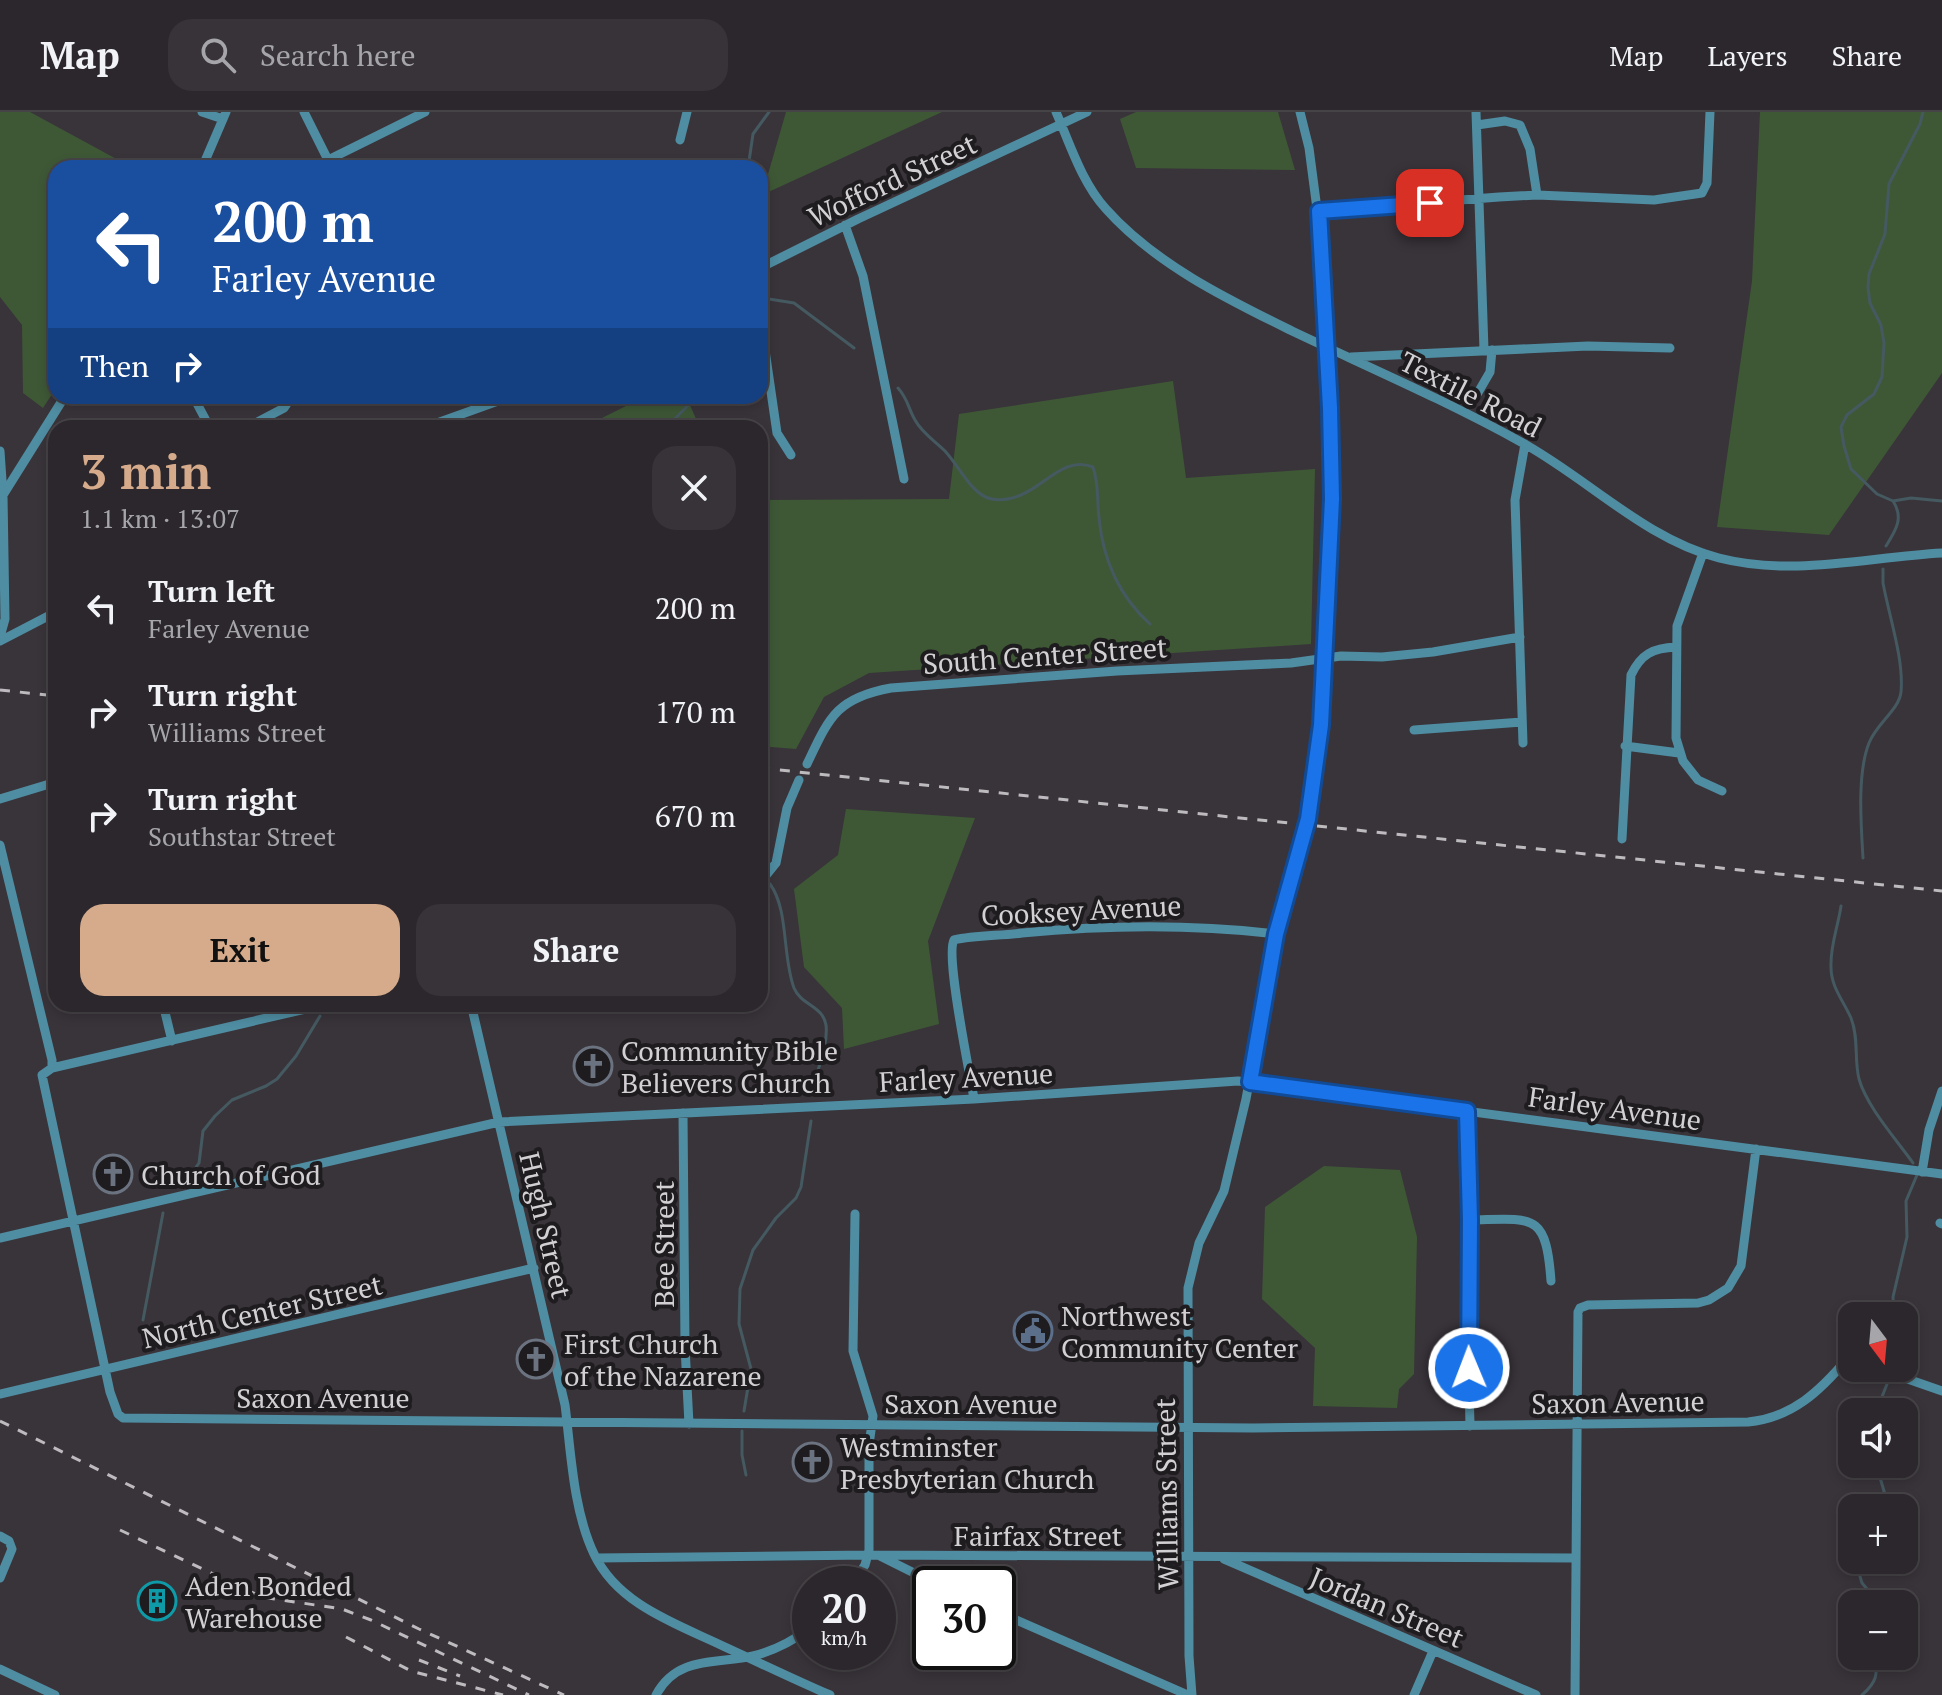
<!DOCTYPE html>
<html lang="en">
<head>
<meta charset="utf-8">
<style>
	body { margin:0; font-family:"PT Serif",serif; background:#373338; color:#f1f3f6; height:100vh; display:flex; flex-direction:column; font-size:30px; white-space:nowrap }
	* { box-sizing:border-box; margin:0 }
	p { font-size:26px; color:#a6a5a9 }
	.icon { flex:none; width:44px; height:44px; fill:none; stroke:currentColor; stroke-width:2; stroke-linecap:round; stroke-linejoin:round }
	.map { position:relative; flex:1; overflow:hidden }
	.side { position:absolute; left:48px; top:308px; width:720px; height:592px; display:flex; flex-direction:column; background:#2b272c; border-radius:24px; box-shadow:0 4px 12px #0003,0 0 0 2px #474448 }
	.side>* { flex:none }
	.top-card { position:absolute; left:48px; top:48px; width:720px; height:244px; border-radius:24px; box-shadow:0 4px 12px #0003,0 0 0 2px #474448; background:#1a4fa0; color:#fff; overflow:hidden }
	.needle { width:52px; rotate:164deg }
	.buttons { position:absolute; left:1838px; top:1190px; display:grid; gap:16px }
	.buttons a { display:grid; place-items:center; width:80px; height:80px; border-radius:16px; background:#2b272c; box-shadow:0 4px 12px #0003,0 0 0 2px #474448; font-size:40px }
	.speed { position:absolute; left:792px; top:1454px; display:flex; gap:16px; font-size:40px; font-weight:700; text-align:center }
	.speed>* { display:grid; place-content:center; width:104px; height:104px; border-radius:50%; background:#2b272c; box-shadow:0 4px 12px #0003,0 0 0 2px #474448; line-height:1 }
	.speed small { font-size:20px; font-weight:400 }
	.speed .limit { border:4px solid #111; border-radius:12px; background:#fff; color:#111 }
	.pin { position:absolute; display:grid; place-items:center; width:68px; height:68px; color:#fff; margin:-34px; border-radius:16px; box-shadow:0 4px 12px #0006 }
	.me { position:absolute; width:88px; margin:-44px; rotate:359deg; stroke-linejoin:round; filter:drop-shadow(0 0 6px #0008) }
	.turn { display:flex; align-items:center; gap:28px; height:168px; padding:0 32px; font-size:36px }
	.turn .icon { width:104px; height:104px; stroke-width:2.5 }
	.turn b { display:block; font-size:56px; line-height:68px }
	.then { display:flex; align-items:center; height:76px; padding:0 32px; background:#0003; gap:16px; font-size:30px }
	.round { display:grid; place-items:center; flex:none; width:84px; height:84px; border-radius:24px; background:#373338 }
	.head { display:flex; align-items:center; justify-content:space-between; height:136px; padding:0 32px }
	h1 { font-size:48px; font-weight:700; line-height:60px; color:#d6ab8b }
	.cta { display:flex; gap:16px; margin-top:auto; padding:16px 32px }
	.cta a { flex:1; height:92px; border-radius:24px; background:#d6ab8b; color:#111; font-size:32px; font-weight:700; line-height:92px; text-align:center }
	.cta a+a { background:#373338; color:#f1f3f6 }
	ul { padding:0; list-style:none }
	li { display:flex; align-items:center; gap:24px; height:104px; padding:0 32px }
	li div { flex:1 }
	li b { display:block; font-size:30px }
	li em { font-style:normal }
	header { display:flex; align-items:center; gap:48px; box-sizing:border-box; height:112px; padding:0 40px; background:#2b272c; border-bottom:2px solid #474448 }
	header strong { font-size:38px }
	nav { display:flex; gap:44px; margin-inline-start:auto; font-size:28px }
	.search { width:560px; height:72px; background:#373338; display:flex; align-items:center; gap:20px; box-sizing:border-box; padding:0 28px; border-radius:24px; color:#a6a5a9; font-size:30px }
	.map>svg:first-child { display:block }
	.green { fill:#3e5836 }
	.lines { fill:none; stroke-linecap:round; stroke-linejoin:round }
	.stream { stroke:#455961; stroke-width:3 }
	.minor { stroke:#4f8da2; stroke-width:9 }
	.rail { stroke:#bebbbf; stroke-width:3; stroke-dasharray:10 10; stroke-linecap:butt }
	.minor-bridge { stroke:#4f8da2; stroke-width:9 }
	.route-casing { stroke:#114b97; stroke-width:20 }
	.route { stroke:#1a73e8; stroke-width:14 }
	.labels { text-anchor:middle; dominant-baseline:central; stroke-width:8; stroke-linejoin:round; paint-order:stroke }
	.street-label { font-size:28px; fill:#d3d0d4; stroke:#1f1c1f }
	.poi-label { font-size:28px; fill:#d3d0d4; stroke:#1f1c1f; text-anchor:start }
</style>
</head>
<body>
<header>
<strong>Map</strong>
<div class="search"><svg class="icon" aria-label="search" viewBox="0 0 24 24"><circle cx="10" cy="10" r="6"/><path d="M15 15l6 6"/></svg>Search here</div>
<nav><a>Map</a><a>Layers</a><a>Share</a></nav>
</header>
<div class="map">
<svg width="1942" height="1583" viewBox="0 0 1942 1583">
	<rect width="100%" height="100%" fill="#39343a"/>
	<path class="green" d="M 0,0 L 30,0 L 133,56 L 56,56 L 56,276 L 43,296 L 23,281 L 22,213 L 0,185 Z
		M 786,0 L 942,0 L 762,83 Z
		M 1136,0 L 1278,0 L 1295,58 L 1136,56 L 1120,7 Z
		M 1760,0 L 1942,0 L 1942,261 L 1829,423 L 1717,415 L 1752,169 Z
		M 1173,269 L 1186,366 L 1315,357 L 1311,532 L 869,561 L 824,585 L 796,637 L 760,634 L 760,388 L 949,387 L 959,302 Z
		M 646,284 L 686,284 L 700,316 L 582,316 Z
		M 846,697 L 975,706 L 928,829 L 939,912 L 844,937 L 842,896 L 804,855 L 794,777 L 838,743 Z
		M 1324,1054 L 1400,1058 L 1417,1125 L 1414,1262 L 1399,1277 L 1397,1296 L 1313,1294 L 1315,1236 L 1262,1187 L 1265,1095 Z"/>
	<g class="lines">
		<path class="stream" d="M 1923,0 L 1920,12 L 1889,72 L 1885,122 L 1869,162 L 1868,176 L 1870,191 L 1881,213 L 1884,231 L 1882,265 L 1874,282 L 1847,303 L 1841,315 L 1844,334 L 1851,357 L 1877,382 L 1893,389 L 1911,386 L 1942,389
			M 748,56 L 753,22 L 769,0
			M 769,187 L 794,191 L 854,236
			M 898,276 C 908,287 908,296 915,308 C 922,321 935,329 945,339 C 969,366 977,401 1021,383 C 1046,373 1064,344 1093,355 C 1099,372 1097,388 1099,406 C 1103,447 1119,484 1150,512
			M 666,316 L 697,284
			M 1886,434 C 1896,418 1904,406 1893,389
			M 1863,746 C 1861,712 1857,661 1869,631 C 1877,611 1899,598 1901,580 C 1904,547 1889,504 1883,471 L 1883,457
			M 760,759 L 761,761
			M 770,772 C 789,798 782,844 794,876 C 801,893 823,894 826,913 C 828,931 820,951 815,968
			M 1841,794 C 1838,815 1830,834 1831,855 C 1831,875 1843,888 1851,906 C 1859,926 1854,947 1859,967 C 1867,995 1896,1027 1913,1051
			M 178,1071 L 194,1058 L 199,1051 L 203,1019 L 215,1004 L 232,988 L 266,974 L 277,967 L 296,944 L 320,904
			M 1894,1204 L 1893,1185 L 1907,1125 L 1906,1089 L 1917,1063
			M 143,1208 L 163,1101
			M 744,1299 L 751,1257 L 739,1212 L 740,1177 L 753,1138 L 776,1106 L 796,1086 L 801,1075 L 811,1009
			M 1876,1300 L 1889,1267
			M 742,1319 L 742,1343 L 746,1363
			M 1876,1352 L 1889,1396
			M 1870,1492 L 1872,1483 L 1862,1471 L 1859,1461 L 1870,1448
			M 1862,1583 C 1876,1571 1879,1562 1874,1544"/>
		<path class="minor" d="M 202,0 L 223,7
			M 304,0 L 332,56
			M 1056,0 C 1070,32 1082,71 1106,97 C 1155,152 1227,187 1292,219 C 1368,255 1447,289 1521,330 C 1587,366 1645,427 1719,446 C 1794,465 1867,445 1942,441
			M 1300,0 L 1309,36 L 1322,135 L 1332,361 L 1322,592 L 1312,684
			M 1476,0 L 1484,238
			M 1477,13 L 1505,9 L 1520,13 L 1530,37 L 1537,83
			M 680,28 L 687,0
			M 328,48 L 425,0
			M 202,56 L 226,0
			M 1319,99 L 1499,85 L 1537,83 L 1654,88 L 1702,81 L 1707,71 L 1710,0
			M 845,113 L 863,164 L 904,367
			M 760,156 L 858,107 L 1087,0
			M 760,204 L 777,321 L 791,343
			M 1351,245 L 1588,234 L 1670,236
			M 193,284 L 210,316
			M 1476,284 L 1490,260 L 1492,238
			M 246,316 L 284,296 L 292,284
			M 423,316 L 512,284
			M 0,339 L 3,383 L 5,507 L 0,525
			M 3,383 L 65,284
			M 1703,441 L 1677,514 L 1676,626 L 1683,649 L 1698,668 L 1722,679
			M 0,529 L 56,500
			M 1414,618 L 1522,610
			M 1523,631 L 1515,388 L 1525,332
			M 1625,634 L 1679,641
			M 807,652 C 829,606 836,586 891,576 L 1117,559 L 1291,551 L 1341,544 L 1382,545 L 1433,540 L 1520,525
			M 0,687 L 56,670
			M 1622,727 L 1631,563 C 1641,542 1653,536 1676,535
			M 0,733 L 52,948 L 52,956
			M 760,771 L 776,751 L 787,696 L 799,668
			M 163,892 L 172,929
			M 327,892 L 52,956 L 42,963 L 110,1280 L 118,1302 L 123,1306 L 1253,1316 L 1748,1310 C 1792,1306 1820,1279 1848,1246 L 1852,1247
			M 471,892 L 565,1293 C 571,1340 573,1398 594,1442 C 618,1493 677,1512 725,1535 C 760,1551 795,1568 830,1583
			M 974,987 C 970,962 945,843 954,828 C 975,823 1000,824 1022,821 C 1108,813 1191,812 1276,822
			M 1467,999 L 1470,1108 L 1468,1227 L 1470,1314
			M 683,1001 L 685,1235 L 689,1312
			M 1922,1060 L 1929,1018 L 1942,979
			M 1470,1108 C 1533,1107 1546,1099 1551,1169
			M 1940,1111 L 1942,1112
			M 0,1126 L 499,1010 L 974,987 L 1238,969 L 1942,1062
			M 1876,1256 L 1942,1279
			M 0,1282 L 534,1156
			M 0,1424 L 9,1429 L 12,1437 L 0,1466
			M 880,1444 L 936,1472
			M 596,1446 L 869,1443 L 1576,1446
			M 1224,1447 L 1536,1583
			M 852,1472 L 865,1453 L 869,1438 L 869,1333 L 873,1304 L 853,1239 L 855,1102
			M 998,1500 L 1188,1583
			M 0,1557 L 55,1583
			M 656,1583 C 677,1543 718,1552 753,1544 C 773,1539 793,1529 810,1516
			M 1192,1583 L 1189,1544 L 1188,1176 L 1199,1131 L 1224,1079 L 1246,987 L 1276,822 L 1299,742
			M 1414,1583 L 1433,1539
			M 1575,1583 L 1578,1200 L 1580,1196 L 1588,1193 L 1698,1191 L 1709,1188 L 1728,1176 L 1741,1154 L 1756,1037"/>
		<path class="rail" d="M 0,578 L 56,584
			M 760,656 L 1942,779
			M 0,1309 L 419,1517 L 564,1583
			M 120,1418 L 262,1485 L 342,1497 L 371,1508 L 529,1583
			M 346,1525 L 411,1559 L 503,1583
			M 419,1548 L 460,1564"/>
		<path class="minor-bridge" d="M 1299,742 L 1312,684"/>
	</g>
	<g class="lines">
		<g class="route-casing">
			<path id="route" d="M 1430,91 L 1319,99 L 1330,296 L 1332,387 L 1321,613 L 1308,707 L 1276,822 L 1250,970 L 1467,999 L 1470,1108 L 1469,1256"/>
		</g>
		<use href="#route" class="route"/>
	</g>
	<defs>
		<g id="church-ring" transform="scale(2)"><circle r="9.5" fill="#1f1c1f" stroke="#6b7280" stroke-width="1.5"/><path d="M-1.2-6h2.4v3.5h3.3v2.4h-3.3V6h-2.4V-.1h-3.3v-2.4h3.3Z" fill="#6b7280"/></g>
		<g id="civic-ring" transform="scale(2)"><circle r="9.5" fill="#1f1c1f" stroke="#5c6f8a" stroke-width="1.5"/><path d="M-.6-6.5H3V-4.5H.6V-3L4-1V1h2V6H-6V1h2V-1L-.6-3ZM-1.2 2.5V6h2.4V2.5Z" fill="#5c6f8a"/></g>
		<g id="building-ring" transform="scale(2)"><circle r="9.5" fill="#1f1c1f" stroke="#0f9aa8" stroke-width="1.5"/><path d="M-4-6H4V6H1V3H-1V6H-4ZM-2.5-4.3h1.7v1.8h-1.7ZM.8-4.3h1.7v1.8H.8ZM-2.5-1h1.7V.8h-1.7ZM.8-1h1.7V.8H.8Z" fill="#0f9aa8"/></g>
	</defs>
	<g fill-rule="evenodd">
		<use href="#church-ring" x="593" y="954"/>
		<use href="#church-ring" x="113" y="1062"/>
		<use href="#civic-ring" x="1033" y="1219"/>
		<use href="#church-ring" x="536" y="1247"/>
		<use href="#church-ring" x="812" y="1350"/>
		<use href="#building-ring" x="157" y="1489"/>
	</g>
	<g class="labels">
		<g class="street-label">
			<text transform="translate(892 68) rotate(-25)">Wofford Street</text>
			<text transform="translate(1471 282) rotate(27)">Textile Road</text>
			<text transform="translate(1045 543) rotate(-4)">South Center Street</text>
			<text transform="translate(1081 798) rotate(-3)">Cooksey Avenue</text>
			<text transform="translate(966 965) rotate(-3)">Farley Avenue</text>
			<text transform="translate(1615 996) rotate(8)">Farley Avenue</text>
			<text transform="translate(546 1113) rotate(77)">Hugh Street</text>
			<text transform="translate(663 1132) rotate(-90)">Bee Street</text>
			<text transform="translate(262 1199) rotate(-13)">North Center Street</text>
			<text x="323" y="1285">Saxon Avenue</text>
			<text transform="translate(1618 1290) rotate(-1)">Saxon Avenue</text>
			<text x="971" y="1291">Saxon Avenue</text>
			<text transform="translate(1166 1382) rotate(-91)">Williams Street</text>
			<text x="1038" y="1423">Fairfax Street</text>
			<text transform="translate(1387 1495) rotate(23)">Jordan Street</text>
		</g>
		<g class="poi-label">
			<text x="621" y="938">Community Bible<tspan x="621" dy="32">Believers Church</tspan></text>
			<text x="141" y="1062">Church of God</text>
			<text x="1061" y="1203">Northwest<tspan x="1061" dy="32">Community Center</tspan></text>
			<text x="564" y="1231">First Church<tspan x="564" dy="32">of the Nazarene</tspan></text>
			<text x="840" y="1334">Westminster<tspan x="840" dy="32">Presbyterian Church</tspan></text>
			<text x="185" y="1473">Aden Bonded<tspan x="185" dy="32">Warehouse</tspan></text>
		</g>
	</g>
</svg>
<div class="buttons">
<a><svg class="needle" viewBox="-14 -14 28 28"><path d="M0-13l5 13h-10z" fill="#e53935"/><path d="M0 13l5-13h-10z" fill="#a6a5a9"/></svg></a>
<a><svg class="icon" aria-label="sound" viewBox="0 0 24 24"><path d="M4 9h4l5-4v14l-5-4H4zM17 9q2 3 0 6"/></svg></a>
<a>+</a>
<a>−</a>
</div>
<div class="speed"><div>20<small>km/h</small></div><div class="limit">30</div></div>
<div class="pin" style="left:1430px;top:91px;background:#d93025"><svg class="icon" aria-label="arrive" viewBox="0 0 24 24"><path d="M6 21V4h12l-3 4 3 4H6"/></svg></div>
<svg class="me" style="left:1469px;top:1256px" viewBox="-20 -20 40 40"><circle r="17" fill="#1a73e8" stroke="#fff" stroke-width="3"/><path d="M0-11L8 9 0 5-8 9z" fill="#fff"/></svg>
<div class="top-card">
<div class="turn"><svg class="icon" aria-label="left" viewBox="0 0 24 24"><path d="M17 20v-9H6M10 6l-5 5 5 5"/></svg><div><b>200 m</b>Farley Avenue</div></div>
<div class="then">Then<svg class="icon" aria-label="right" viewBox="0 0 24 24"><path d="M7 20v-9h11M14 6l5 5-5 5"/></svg></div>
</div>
<section class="side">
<div class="head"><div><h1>3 min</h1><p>1.1 km · 13:07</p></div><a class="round"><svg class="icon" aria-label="close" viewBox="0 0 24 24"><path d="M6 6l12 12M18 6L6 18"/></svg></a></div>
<ul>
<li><svg class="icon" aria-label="left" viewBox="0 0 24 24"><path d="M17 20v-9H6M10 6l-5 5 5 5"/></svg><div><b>Turn left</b><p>Farley Avenue</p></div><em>200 m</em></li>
<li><svg class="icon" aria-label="right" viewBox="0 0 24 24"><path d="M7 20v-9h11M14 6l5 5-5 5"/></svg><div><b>Turn right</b><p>Williams Street</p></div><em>170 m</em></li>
<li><svg class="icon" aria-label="right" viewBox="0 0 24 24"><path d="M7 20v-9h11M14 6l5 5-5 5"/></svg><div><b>Turn right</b><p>Southstar Street</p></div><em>670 m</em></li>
</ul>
<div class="cta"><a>Exit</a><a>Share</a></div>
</section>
</div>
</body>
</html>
